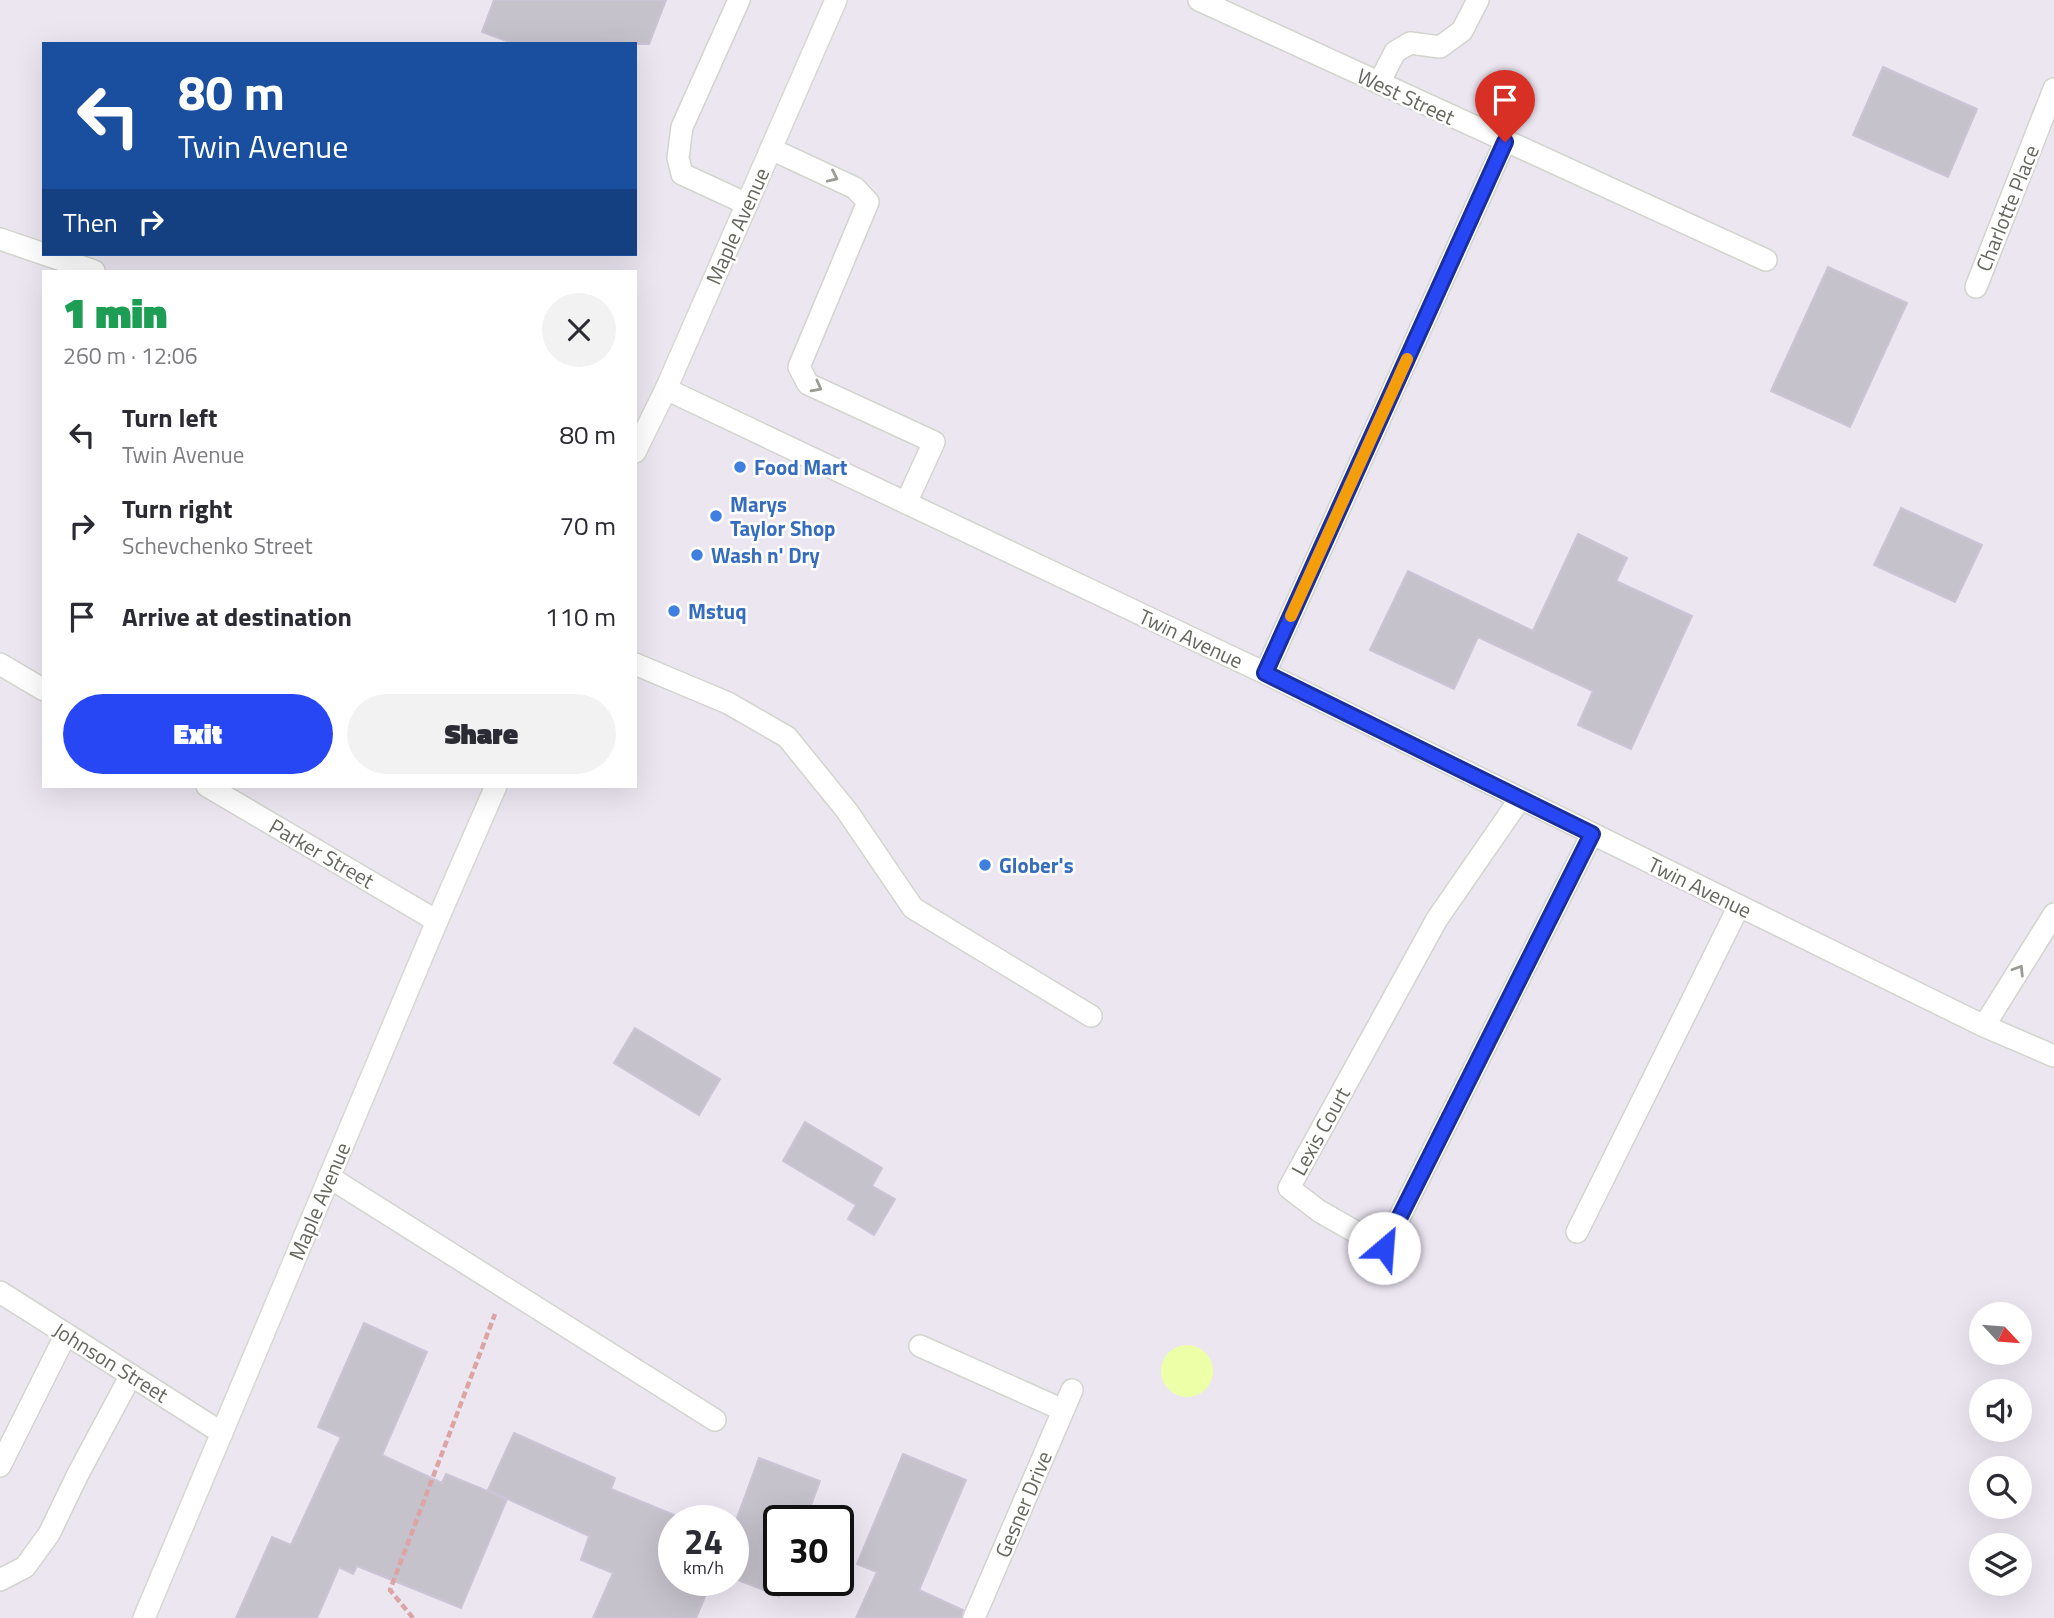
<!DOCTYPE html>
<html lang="en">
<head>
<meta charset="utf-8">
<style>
	body { margin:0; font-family:"Titillium Web",sans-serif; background:#f2f2f3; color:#2b2b33; height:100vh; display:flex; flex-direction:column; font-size:26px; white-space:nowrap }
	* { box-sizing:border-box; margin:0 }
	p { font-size:23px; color:#7c7c81 }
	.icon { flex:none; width:38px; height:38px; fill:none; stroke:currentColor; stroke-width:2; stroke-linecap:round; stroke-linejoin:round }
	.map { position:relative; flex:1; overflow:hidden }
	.panel { position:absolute; left:42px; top:270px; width:595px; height:518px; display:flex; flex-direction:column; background:#fff; border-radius:0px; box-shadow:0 7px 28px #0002 }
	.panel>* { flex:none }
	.hud { position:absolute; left:42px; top:42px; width:595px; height:214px; border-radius:0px; box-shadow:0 7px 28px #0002; background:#1a4fa0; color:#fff; overflow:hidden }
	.needle { width:46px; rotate:116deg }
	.tools { position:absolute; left:1969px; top:1302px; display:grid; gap:14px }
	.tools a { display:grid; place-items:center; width:63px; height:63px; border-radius:50%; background:#fff; box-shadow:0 7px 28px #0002; font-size:35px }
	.speed { position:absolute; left:658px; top:1505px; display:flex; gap:14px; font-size:35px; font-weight:700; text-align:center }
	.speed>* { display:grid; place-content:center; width:91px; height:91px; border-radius:50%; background:#fff; box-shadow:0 7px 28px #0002; line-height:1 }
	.speed small { font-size:18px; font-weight:400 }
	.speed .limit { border:4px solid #111; border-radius:10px; background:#fff; color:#111 }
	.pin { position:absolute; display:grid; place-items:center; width:60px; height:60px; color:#fff; margin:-72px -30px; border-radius:50% 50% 50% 0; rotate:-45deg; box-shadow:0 0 7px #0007 }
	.pin .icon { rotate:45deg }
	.me { position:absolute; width:77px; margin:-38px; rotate:27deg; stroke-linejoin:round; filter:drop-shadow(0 0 5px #0008) }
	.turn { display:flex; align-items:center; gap:24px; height:147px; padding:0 21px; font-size:32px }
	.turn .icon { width:91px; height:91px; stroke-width:2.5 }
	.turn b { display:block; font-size:49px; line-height:60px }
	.then { display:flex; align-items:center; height:66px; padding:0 21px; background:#0003; gap:14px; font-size:26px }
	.round { display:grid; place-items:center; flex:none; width:74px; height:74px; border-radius:37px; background:#f2f2f3 }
	.head { display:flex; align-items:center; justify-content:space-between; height:119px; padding:0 21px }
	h1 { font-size:42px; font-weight:800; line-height:52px; color:#1e9e55 }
	.button { display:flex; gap:14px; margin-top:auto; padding:14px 21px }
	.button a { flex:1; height:80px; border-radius:42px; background:#2847f4; color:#fff; font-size:28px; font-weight:800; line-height:80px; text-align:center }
	.button a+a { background:#f2f2f3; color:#2b2b33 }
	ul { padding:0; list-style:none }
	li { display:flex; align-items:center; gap:21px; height:91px; padding:0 21px }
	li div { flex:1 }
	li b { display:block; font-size:26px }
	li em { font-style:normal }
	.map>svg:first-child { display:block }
	.water { fill:#edffa7 }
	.building { fill:#c6c2cc; stroke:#ccc4d6; stroke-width:2 }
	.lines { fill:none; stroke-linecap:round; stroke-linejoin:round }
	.lane-casing { stroke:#d2d5ce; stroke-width:24 }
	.street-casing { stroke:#d2d5ce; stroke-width:24 }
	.secondary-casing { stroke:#d6d9d0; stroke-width:24 }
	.path { stroke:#dca5a3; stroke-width:4.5; stroke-dasharray:7 3.5; stroke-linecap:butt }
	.lane { stroke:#fff; stroke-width:21 }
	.street { stroke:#fff; stroke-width:21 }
	.secondary { stroke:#fff; stroke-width:21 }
	.oneway { stroke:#9a9c96 }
	.route-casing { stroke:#1a2e9f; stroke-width:18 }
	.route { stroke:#2847f4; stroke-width:12 }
	.slow { stroke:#f59e0b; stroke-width:12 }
	.shop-dot { fill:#3f7fe0; stroke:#fff; stroke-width:2.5 }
	.labels { text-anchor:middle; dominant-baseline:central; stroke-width:5; stroke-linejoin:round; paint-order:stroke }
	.street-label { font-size:21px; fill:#64675d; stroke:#fff }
	.shop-label { font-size:21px; font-weight:bold; fill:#366cbe; stroke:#fff; text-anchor:start }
</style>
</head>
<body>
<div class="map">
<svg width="2054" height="1618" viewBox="0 0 2054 1618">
	<rect width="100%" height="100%" fill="#ece6f1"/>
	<path class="water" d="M1161 1371a26 26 0 1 1 52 0a26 26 0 1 1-52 0Z"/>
	<path class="building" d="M 494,0 L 666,0 L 649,44 L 515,44 L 482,32 Z
		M 1883,67 L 1977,109 L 1948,177 L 1853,135 Z
		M 1828,267 L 1907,303 L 1850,427 L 1771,391 Z
		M 1901,508 L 1982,545 L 1955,602 L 1874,565 Z
		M 1578,534 L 1627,558 L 1616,581 L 1692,616 L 1631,749 L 1578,725 L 1593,691 L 1478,637 L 1454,689 L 1370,650 L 1408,571 L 1533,631 Z
		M 635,1028 L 720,1079 L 699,1115 L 614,1063 Z
		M 805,1122 L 882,1168 L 872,1186 L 895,1199 L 874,1235 L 848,1219 L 856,1205 L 783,1161 Z
		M 364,1323 L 427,1352 L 382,1455 L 442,1483 L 446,1474 L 507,1499 L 461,1608 L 357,1566 L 353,1574 L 339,1567 L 317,1618 L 236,1618 L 272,1537 L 291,1545 L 341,1437 L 318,1427 Z
		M 514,1433 L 615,1478 L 611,1489 L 674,1515 L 674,1580 L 712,1580 L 696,1618 L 593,1618 L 613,1573 L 581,1560 L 589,1536 L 488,1490 Z
		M 903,1454 L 966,1480 L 919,1590 L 963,1610 L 961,1618 L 856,1618 L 877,1572 L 857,1564 Z
		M 759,1458 L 820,1481 L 805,1521 L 779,1521 L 779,1596 L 733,1578 L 733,1529 Z"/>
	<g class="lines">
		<g class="lane-casing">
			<path id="lane" d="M 739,0 L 682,127 L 678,158 L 682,174 L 747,204
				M 1379,83 L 1395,52 L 1410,43 L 1440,47 L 1462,31 L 1478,0
				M 771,149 L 855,188 L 868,202 L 799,367 L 808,384 L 934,442 L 906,503
				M 635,664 L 728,703 L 787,737 L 847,811 L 913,908 L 1091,1016
				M 329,1177 L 715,1420
				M 1577,1232 L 1739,906
				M 920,1346 L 1063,1410
				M 0,1466 L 66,1334
				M 0,1580 L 25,1567 L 49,1534 L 78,1474 L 131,1375"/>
		</g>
		<g class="street-casing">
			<path id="street" d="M 1199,0 L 1766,260
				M 0,239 L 94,271
				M 1976,287 L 2054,89
				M 666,389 L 1265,673 L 1984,1026 L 2054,1056
				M 0,664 L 44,690
				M 1265,673 L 1505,142
				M 207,786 L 437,921
				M 1520,799 L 1437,919 L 1289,1188 L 1319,1211 L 1384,1248 L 1592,834
				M 1984,1026 L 2054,914
				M 0,1292 L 222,1433
				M 974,1618 L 1072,1390"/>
		</g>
		<g class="secondary-casing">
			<path id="secondary" d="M 635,452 L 666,389 L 836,0
				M 144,1618 L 437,921 L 496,786"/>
		</g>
		<path class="path" d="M 413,1618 L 390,1590 L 495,1314"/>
		<use href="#lane" class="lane"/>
		<use href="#street" class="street"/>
		<use href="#secondary" class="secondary"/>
	</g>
	<defs><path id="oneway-chevron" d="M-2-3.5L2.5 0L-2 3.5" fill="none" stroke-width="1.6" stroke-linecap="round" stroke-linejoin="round" transform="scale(1.75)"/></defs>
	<g class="oneway">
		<use href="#oneway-chevron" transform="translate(833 177) rotate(25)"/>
		<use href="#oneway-chevron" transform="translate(817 387) rotate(28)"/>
		<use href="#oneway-chevron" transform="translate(2019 970) rotate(-58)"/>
	</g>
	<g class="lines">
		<g class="route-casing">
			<path id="route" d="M 1384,1248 L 1592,834 L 1265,673 L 1505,142"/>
		</g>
		<use href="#route" class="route"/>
		<path class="slow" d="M 1291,616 L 1407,359"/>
	</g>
	<g class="shop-dot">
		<circle cx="740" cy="467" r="7"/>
		<circle cx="716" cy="516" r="7"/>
		<circle cx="697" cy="555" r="7"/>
		<circle cx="674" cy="611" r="7"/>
		<circle cx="985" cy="865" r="7"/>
	</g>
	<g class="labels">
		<g class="street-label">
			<text transform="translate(1406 96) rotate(25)">West Street</text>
			<text transform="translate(2007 208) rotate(-68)">Charlotte Place</text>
			<text transform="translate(737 226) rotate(-66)">Maple Avenue</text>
			<text transform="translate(1191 638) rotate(25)">Twin Avenue</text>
			<text transform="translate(322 853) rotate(30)">Parker Street</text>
			<text transform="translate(1700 887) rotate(26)">Twin Avenue</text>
			<text transform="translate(1320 1131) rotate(-61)">Lexis Court</text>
			<text transform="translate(319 1201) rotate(-67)">Maple Avenue</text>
			<text transform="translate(111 1362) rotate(32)">Johnson Street</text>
			<text transform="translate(1023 1504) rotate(-67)">Gesner Drive</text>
		</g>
		<g class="shop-label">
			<text x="754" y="467">Food Mart</text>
			<text x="730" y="504">Marys<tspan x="730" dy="24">Taylor Shop</tspan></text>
			<text x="711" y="555">Wash n' Dry</text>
			<text x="688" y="611">Mstuq</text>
			<text x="999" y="865">Glober's</text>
		</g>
	</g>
</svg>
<div class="tools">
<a><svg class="needle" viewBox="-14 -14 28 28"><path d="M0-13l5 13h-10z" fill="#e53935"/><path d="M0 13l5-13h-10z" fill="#7c7c81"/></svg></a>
<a><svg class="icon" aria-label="sound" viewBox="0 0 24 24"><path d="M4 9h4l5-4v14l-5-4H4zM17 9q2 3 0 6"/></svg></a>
<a><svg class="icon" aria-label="search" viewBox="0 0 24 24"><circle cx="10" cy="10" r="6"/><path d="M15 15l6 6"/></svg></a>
<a><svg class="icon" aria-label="layers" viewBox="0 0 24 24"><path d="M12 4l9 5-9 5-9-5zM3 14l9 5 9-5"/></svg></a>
</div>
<div class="speed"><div>24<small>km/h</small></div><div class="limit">30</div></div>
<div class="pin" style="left:1505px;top:142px;background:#d93025"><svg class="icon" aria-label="arrive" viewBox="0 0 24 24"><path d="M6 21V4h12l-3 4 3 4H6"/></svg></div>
<svg class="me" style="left:1384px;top:1248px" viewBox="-20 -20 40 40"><circle r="19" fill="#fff"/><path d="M0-13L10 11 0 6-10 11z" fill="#2847f4"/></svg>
<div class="hud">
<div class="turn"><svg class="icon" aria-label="left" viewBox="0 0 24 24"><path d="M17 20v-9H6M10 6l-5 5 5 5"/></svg><div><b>80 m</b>Twin Avenue</div></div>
<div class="then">Then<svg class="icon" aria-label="right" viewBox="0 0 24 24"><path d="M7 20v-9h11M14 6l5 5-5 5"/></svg></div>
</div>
<section class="panel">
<div class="head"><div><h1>1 min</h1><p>260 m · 12:06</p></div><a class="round"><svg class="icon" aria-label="close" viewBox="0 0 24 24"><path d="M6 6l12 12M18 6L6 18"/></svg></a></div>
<ul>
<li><svg class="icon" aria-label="left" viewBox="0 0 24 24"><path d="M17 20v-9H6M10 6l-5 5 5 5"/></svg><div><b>Turn left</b><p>Twin Avenue</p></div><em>80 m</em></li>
<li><svg class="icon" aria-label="right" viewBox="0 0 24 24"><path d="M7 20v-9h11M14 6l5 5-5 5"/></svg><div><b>Turn right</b><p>Schevchenko Street</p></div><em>70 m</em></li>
<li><svg class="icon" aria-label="arrive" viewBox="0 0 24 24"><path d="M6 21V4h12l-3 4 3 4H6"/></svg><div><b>Arrive at destination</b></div><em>110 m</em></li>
</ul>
<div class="button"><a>Exit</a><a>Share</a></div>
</section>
</div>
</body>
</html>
